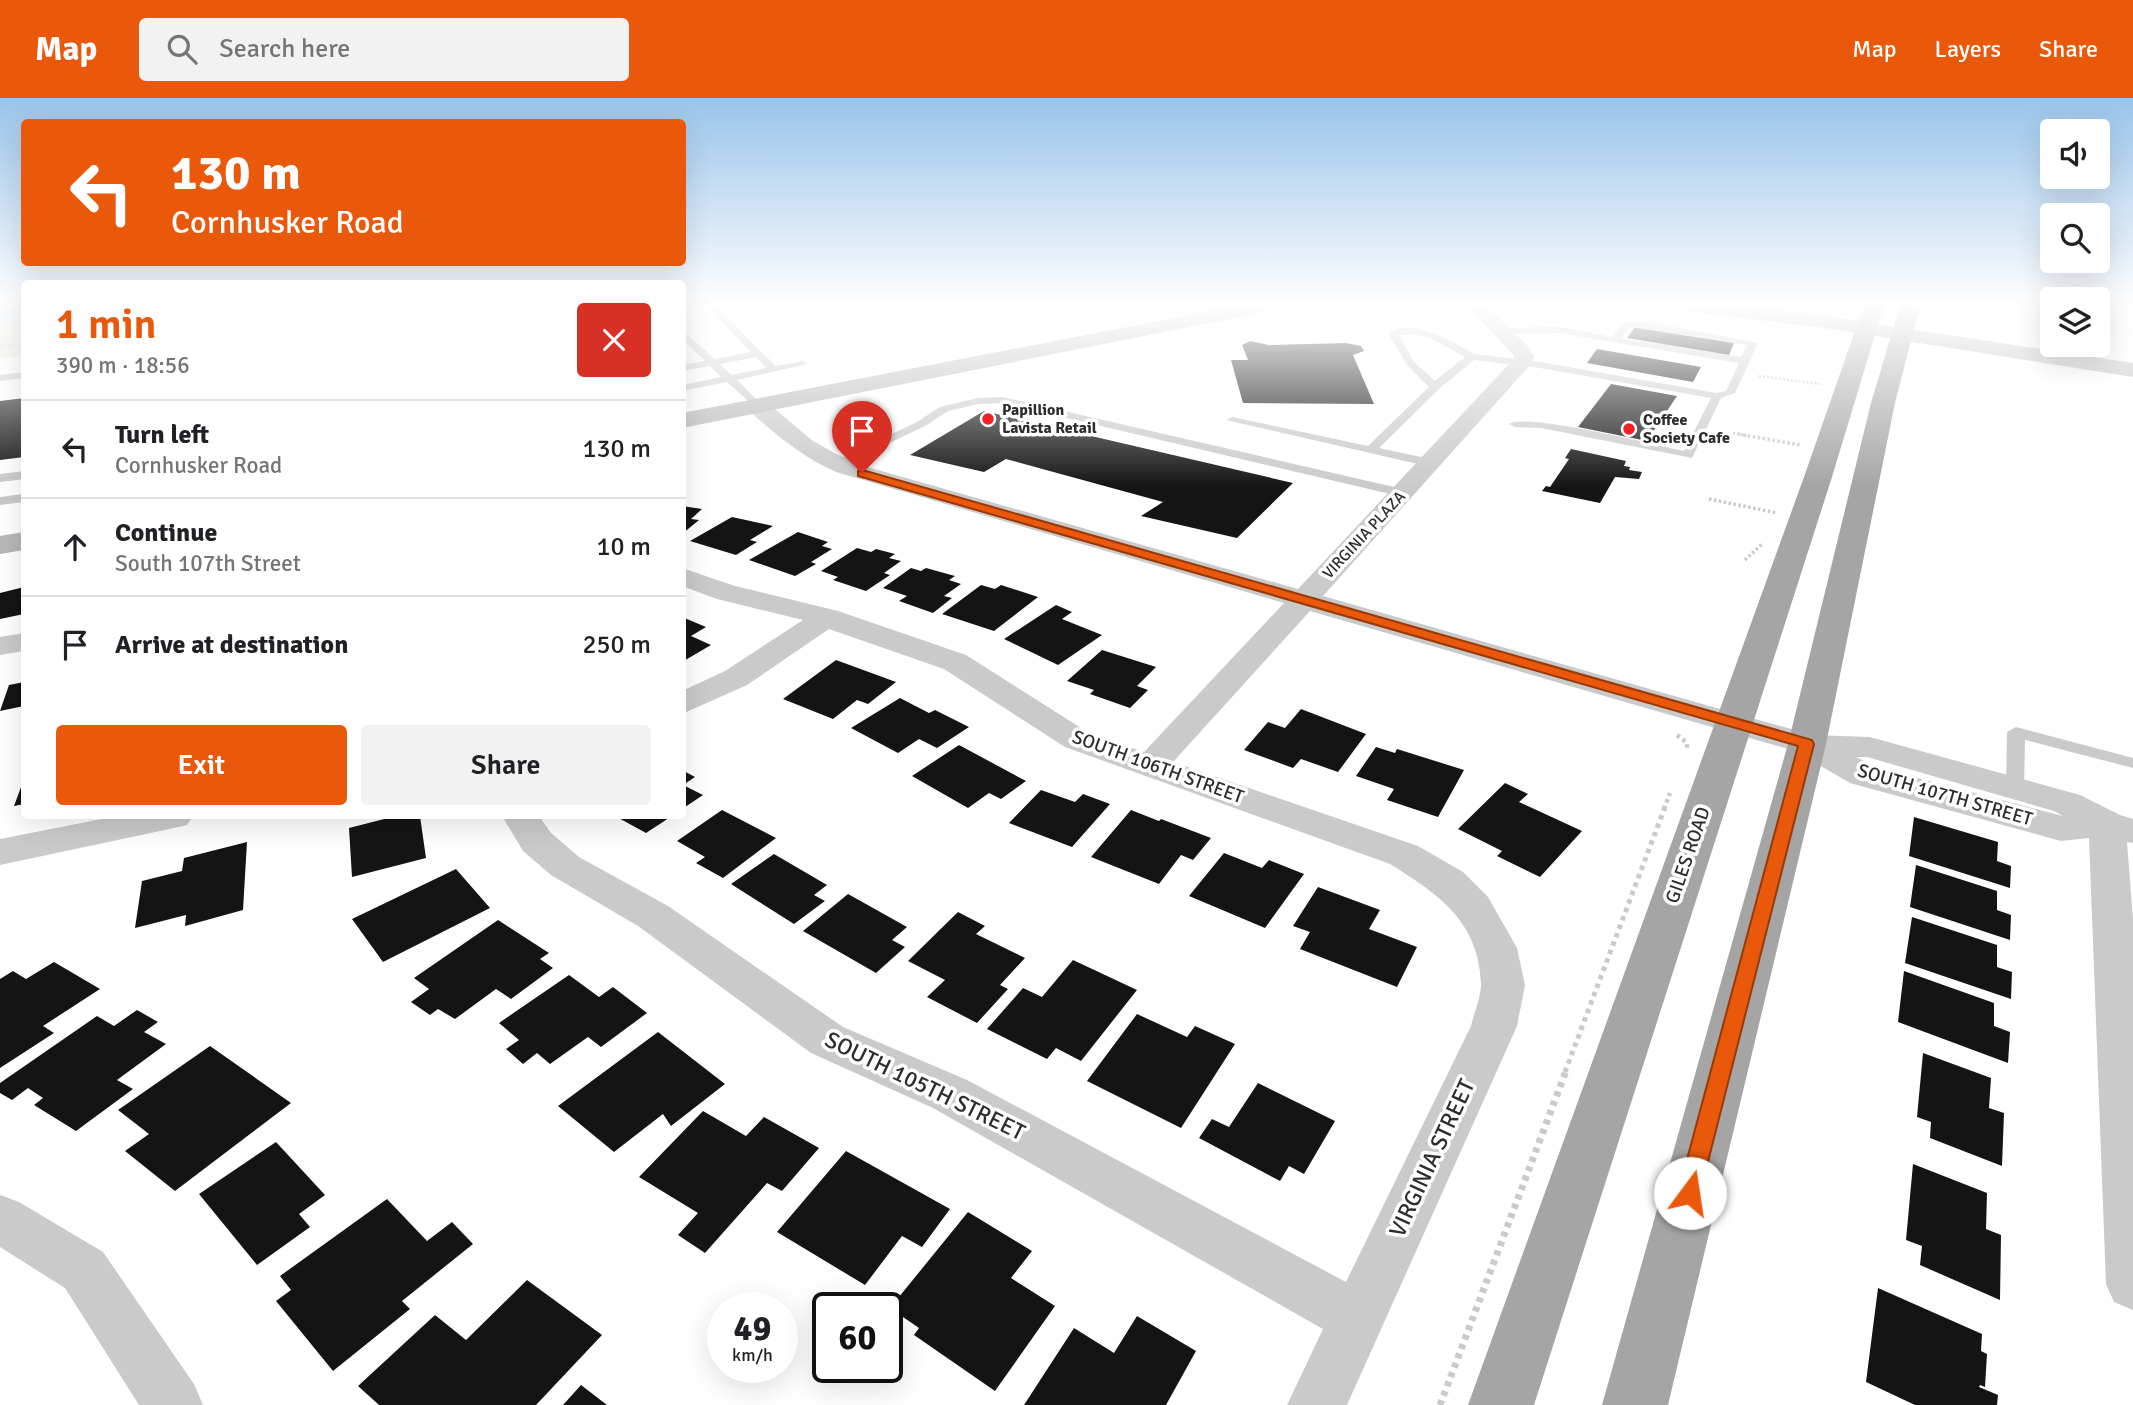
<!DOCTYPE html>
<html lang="en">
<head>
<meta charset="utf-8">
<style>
	body { margin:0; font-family:Signika,sans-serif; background:#f2f2f2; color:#202124; height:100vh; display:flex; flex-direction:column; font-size:26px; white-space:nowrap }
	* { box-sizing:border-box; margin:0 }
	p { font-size:23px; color:#757577 }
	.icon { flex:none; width:38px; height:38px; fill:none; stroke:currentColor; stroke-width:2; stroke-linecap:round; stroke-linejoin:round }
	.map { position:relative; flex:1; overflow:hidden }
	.sheet { position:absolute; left:21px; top:182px; width:665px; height:539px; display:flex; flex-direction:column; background:#fff; border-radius:7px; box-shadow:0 7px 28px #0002 }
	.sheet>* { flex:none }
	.banner { position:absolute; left:21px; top:21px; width:665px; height:147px; border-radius:7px; box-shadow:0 7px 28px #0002; background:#ea580c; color:#fff; overflow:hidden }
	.fabs { position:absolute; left:2040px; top:21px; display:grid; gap:14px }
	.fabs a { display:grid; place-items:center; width:70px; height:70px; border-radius:7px; background:#fff; box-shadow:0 7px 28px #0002; font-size:35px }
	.speed { position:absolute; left:707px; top:1194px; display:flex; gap:14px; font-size:35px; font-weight:700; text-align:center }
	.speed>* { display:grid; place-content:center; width:91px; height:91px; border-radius:50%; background:#fff; box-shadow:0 7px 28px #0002; line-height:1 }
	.speed small { font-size:18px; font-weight:400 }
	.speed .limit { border:4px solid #111; border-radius:10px; background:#fff; color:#111 }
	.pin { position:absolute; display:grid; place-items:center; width:60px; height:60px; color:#fff; margin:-72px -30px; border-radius:50% 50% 50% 0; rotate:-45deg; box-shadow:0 0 7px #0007 }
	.pin .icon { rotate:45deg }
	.me { position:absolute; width:77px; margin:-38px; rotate:14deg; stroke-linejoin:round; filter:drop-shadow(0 0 5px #0008) }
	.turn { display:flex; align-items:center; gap:24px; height:147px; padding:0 35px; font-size:32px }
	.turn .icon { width:91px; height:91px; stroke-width:2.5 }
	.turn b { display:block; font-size:49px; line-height:60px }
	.round { display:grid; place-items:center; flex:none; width:74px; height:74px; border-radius:7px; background:#f2f2f2 }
	.headline { display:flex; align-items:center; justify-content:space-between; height:119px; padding:0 35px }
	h1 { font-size:42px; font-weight:600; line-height:52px; color:#ea580c }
	.action { display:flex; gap:14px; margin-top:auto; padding:14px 35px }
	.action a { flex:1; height:80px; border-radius:7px; background:#ea580c; color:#fff; font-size:28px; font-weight:600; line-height:80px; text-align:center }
	.action a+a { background:#f2f2f2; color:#202124 }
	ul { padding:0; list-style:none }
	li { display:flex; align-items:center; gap:21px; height:98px; padding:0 35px; border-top:2px solid #e0e0e0 }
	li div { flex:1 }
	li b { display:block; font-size:26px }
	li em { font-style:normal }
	header { display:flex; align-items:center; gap:42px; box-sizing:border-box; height:98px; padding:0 35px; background:#ea580c; color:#fff }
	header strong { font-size:33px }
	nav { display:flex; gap:38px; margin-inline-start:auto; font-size:24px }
	.search { width:490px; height:63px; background:#f2f2f2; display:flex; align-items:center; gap:18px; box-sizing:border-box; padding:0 24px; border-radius:7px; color:#757577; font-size:26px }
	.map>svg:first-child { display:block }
	.green { fill:#e3ecd9 }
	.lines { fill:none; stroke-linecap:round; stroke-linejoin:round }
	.river { fill:#c4dbee; fill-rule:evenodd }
	.building { fill:#141414 }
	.path-far4 { stroke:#cacaca; stroke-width:2.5; stroke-dasharray:2 2; stroke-linecap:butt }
	.path-far3 { stroke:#cacaca; stroke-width:3.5; stroke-dasharray:2.5 2.5; stroke-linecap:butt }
	.path-far2 { stroke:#cacaca; stroke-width:4.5; stroke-dasharray:3.5 3.5; stroke-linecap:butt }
	.path-far1 { stroke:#cacaca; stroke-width:5; stroke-dasharray:4.5 4.5; stroke-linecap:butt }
	.path { stroke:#cacaca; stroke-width:7; stroke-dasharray:5 5; stroke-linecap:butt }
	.service { fill:#cacaca; fill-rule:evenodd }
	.minor { fill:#cacaca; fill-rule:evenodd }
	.secondary { fill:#b7b7b7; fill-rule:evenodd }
	.primary { fill:#a5a5a5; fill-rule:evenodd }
	.route { fill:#ea580c; stroke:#983908; stroke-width:2 }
	.poi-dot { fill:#f22127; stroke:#fff; stroke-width:2.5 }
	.labels { text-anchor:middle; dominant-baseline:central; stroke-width:7; stroke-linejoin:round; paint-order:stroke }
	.far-poi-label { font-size:16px; font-weight:bold; fill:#2d2d2d; stroke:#fff; text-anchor:start }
	.far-street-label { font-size:16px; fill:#2d2d2d; stroke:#fff }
	.street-label { font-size:19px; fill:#2d2d2d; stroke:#fff }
	.near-street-label { font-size:23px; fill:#2d2d2d; stroke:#fff }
</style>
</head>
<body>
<header>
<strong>Map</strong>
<div class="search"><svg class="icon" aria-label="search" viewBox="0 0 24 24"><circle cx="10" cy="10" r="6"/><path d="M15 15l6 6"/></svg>Search here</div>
<nav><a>Map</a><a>Layers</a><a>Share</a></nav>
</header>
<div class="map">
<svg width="2133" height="1307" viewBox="0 0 2133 1307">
	<rect width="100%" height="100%" fill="#fff"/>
	<path class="green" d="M 0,207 L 24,207 L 24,258 L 0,260 Z"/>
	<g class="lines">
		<path class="river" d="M 24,207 L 24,225 L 0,227 L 0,209 Z"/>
	</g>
	<path class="building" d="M 1635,229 L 1734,245 L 1729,257 L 1627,240 Z
		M 1250,243 L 1269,247 L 1346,245 L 1361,248 L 1364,253 L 1353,257 L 1374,306 L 1243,305 L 1231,262 L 1248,262 L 1242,247 Z
		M 1597,251 L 1701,269 L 1693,284 L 1587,265 Z
		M 1611,286 L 1677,298 L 1647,343 L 1578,329 Z
		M 24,300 L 24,359 L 0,362 L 0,303 Z
		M 984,313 L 1293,385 L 1237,440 L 1141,418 L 1163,404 L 1006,361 L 984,374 L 910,357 Z
		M 1571,351 L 1626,363 L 1624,368 L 1630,369 L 1629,372 L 1642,374 L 1639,381 L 1615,379 L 1600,405 L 1542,393 L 1546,388 L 1550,389 L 1569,361 L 1565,360 Z
		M 682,408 L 702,411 L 691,421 L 699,422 L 682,436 Z
		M 732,419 L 773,428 L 750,442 L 757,444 L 736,457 L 690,443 Z
		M 798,434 L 828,444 L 822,448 L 832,451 L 811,464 L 816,466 L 795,478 L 749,462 Z
		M 857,450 L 871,454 L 876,451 L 895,456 L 889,460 L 901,463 L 884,475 L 890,477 L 866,493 L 833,482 L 838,479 L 821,473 Z
		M 911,470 L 921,473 L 926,470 L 955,478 L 949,482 L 961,486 L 944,498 L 952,500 L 933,515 L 899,503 L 907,498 L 883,490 Z
		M 981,487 L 995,491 L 1001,487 L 1038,499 L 994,533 L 942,516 Z
		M 24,489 L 24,516 L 0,521 L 0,495 Z
		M 1056,507 L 1072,514 L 1062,521 L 1102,537 L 1058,567 L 1004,541 Z
		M 682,519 L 706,529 L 691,538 L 711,547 L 682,564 Z
		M 1102,552 L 1156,569 L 1137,588 L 1148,592 L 1130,610 L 1090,596 L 1094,592 L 1067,583 Z
		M 836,562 L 896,584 L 868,606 L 857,602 L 833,621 L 783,601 Z
		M 24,584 L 24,608 L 0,613 L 9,587 Z
		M 900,600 L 929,615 L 935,612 L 969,629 L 937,650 L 919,641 L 898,655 L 851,630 Z
		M 1301,611 L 1366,636 L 1338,674 L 1301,661 L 1293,670 L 1244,652 L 1268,624 L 1285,630 Z
		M 959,647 L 1026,683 L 1001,701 L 989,695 L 968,710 L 912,678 Z
		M 1376,649 L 1395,655 L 1397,651 L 1464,672 L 1438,719 L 1387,702 L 1394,691 L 1356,678 Z
		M 682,672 L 695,679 L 683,687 L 703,697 L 682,711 Z
		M 24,681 L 24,706 L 14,708 Z
		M 1505,685 L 1528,696 L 1519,704 L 1582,733 L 1540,779 L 1497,758 L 1502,753 L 1458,731 Z
		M 1041,692 L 1075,704 L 1083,696 L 1110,706 L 1072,749 L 1009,725 Z
		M 722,712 L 776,740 L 723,780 L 696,765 L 705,759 L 677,743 Z
		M 1131,712 L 1159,723 L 1161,721 L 1211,740 L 1193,762 L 1181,757 L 1159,786 L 1091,759 Z
		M 396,718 L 420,718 L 426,760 L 352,779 L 349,730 Z
		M 615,718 L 672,718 L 646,735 Z
		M 1914,719 L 1998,744 L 1997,763 L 2011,768 L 2010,790 L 1909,758 Z
		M 247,744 L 243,812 L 185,828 L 186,817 L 135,830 L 142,783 L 182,773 L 184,760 Z
		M 1224,755 L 1262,770 L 1269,762 L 1304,776 L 1265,830 L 1189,798 Z
		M 774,756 L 827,787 L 814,797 L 825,803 L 794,826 L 731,786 Z
		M 1916,767 L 1997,793 L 1997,812 L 2011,817 L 2010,842 L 1910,809 Z
		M 456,771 L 490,810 L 383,864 L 352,821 Z
		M 1318,789 L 1380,812 L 1369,831 L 1417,849 L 1397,889 L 1300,851 L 1310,834 L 1293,828 Z
		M 848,796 L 907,829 L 892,842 L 905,849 L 876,875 L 803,833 Z
		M 958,814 L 985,828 L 976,836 L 1025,860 L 1000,887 L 1008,891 L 977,925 L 927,899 L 945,882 L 908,863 Z
		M 1912,819 L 1997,847 L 1997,869 L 2012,874 L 2011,901 L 1905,865 Z
		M 498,822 L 549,855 L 540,861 L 553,870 L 511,901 L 496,891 L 455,921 L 438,911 L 430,917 L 411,904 L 429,891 L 414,880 Z
		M 1073,862 L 1137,892 L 1081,963 L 1056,950 L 1047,961 L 987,931 L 1023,890 L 1042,899 Z
		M 54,864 L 100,891 L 43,928 L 54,935 L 0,970 L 0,881 L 13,873 L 26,881 Z
		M 1904,873 L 1994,905 L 1994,928 L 2010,934 L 2008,965 L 1898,924 Z
		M 569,877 L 599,899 L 613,889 L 647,915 L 601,949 L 588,939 L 550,966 L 537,955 L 523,966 L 506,951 L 519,942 L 499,925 Z
		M 137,912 L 158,924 L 144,934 L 166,946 L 117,982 L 133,991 L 76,1033 L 34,1007 L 43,1000 L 28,990 L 12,1002 L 0,995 L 0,985 L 97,918 L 114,928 Z
		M 1137,916 L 1187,939 L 1195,928 L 1235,946 L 1181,1030 L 1087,983 Z
		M 658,934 L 725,986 L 671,1028 L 663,1016 L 614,1054 L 558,1008 Z
		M 210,948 L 291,1005 L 175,1093 L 125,1053 L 149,1036 L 118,1012 Z
		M 1923,955 L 1991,980 L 1989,1010 L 2004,1015 L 2002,1068 L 1930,1040 L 1931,1024 L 1917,1019 Z
		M 1258,985 L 1335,1023 L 1304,1076 L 1289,1068 L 1280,1083 L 1199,1040 L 1212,1021 L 1229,1029 Z
		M 703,1013 L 746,1038 L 764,1019 L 819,1050 L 782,1093 L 767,1085 L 705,1155 L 678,1137 L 698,1115 L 639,1079 Z
		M 276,1044 L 325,1097 L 299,1116 L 310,1129 L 257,1167 L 199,1096 Z
		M 846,1053 L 950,1111 L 922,1149 L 902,1138 L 865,1187 L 777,1134 Z
		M 1913,1066 L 1987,1095 L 1986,1131 L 2001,1137 L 2000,1202 L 1920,1167 L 1922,1148 L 1906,1142 Z
		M 387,1101 L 427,1143 L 452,1124 L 473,1146 L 402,1203 L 410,1211 L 333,1273 L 276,1203 L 291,1192 L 280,1178 Z
		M 968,1114 L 1032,1153 L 1011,1180 L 1055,1208 L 995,1293 L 914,1237 L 919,1230 L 890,1210 Z
		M 527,1182 L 602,1237 L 536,1307 L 379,1307 L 358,1288 L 435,1217 L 466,1242 Z
		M 1878,1190 L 1982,1236 L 1981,1253 L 1987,1256 L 1985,1289 L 1980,1287 L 1979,1289 L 1998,1297 L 1997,1307 L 1915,1307 L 1866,1284 Z
		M 1137,1218 L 1196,1253 L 1166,1307 L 1024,1307 L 1074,1230 L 1114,1255 Z
		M 581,1287 L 607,1307 L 563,1307 Z"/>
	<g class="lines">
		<path class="path-far4" d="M 0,248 L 24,246
			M 1759,278 L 1820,286
			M 1733,335 L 1748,338"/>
		<path class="path-far3" d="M 1738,336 L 1800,347
			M 1709,401 L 1777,415
			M 1745,462 L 1762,446"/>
		<path class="path-far2" d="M 1677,637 L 1687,645 L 1687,651
			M 1664,711 L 1670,695"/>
		<path class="path-far1" d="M 1565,974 L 1665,709"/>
		<path class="path" d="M 1440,1307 L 1566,973"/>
		<path class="service" d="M 705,207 L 714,207 L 776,268 L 803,263 L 808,266 L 737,282 L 762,307 L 756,310 L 727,284 L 682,293 L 682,287 L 721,279 L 710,268 L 682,273 L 682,267 L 705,263 L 682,241 L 682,232 L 715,261 L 751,254 ZM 756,259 L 766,270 L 731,277 L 720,266 Z
			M 1624,224 L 1647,224 L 1758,245 L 1735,295 L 1721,300 L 1692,360 L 1541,330 L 1515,329 L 1509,326 C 1525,314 1657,347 1684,353 L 1711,300 L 1540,270 L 1474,262 L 1440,290 L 1379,350 L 1435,362 L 1435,368 L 1431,369 L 1226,322 L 1232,319 L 1368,348 L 1429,289 L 1407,267 L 1388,235 L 1403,230 L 1414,230 L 1437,236 L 1475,256 L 1540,264 L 1717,295 L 1726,293 L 1739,265 L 1559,235 L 1502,236 L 1497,233 L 1502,230 L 1559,229 L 1612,239 ZM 1630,229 L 1747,247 L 1741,259 L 1621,240 ZM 1414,236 L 1431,240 L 1465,259 L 1435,283 L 1414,264 L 1399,237 Z
			M 24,274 L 24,280 L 0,283 L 0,277 Z
			M 1003,299 L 1403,391 L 1409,395 L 1403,399 L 1003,305 L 978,306 L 948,313 L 925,328 L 839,369 L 829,366 L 917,324 L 940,309 L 978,300 Z
			M 24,373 L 24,381 L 0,384 L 0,376 Z
			M 24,396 L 24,404 L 0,407 L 0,399 Z
			M 2016,629 L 2133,660 L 2133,670 L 2025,642 L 2024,690 L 2021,694 L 2009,694 L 2006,690 L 2007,634 Z"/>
		<path class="minor" d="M 1466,207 L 1485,207 L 1527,247 L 1534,259 L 1530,267 L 1323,498 L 1812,637 L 1869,639 L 1881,642 L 2080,697 L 2120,717 L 2133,721 L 2133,745 L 2127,744 L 2133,821 L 2133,1212 L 2114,1204 L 2106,1186 L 2089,740 L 2061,743 L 1850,685 L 1795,653 L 1310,513 L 1173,664 L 1418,748 L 1463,774 L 1488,799 L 1517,850 L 1525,887 L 1517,928 L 1347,1307 L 1287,1307 L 1323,1231 L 933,1010 L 811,955 L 638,828 L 551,777 L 523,753 L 502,718 L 539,718 L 551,735 L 579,759 L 668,808 L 843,929 L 967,982 L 1346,1184 L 1471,928 C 1474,915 1481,899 1481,886 C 1479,823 1438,796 1390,766 L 1065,649 L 944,571 L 829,531 L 747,587 L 682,616 L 682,593 L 725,573 L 803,522 L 717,501 L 682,488 L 682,470 L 735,488 L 838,513 L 966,557 L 1089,635 L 1144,654 L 1284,505 L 836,374 C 802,359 776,337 748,312 L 745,307 L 748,302 L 764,302 L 813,343 L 838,357 L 871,370 L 1298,491 L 1511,264 L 1514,259 L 1511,254 ZM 1856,659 L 1867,659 L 2054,713 L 2063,718 L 1876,669 Z
			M 24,535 L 24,553 L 0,557 L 0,539 Z
			M 117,718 L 193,718 L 187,727 L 174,730 L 0,767 L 0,741 Z
			M 0,1097 L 19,1104 L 103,1154 L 194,1286 L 203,1307 L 139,1307 L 65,1190 L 0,1149 Z"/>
		<path class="secondary" d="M 1241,207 L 1280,207 L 1277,211 L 1270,213 L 682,330 L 682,315 Z
			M 1675,207 L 1731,207 L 1825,218 L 2133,265 L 2133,279 L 1825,230 L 1685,213 L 1678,211 Z
			M 24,434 L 24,452 L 0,456 L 0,438 Z"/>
		<path class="primary" d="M 1864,207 L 1884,207 L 1832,379 L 1534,1307 L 1468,1307 L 1804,379 Z
			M 1900,207 L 1920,207 L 1895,305 L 1826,646 L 1668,1307 L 1602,1307 L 1788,646 L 1871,305 Z"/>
	</g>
	<linearGradient id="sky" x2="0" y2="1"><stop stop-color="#99c4ea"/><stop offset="0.53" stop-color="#fff"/><stop offset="1" stop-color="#fff" stop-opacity="0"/></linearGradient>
	<rect width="2133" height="389" fill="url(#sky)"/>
	<path class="route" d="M 858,373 L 866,373 L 1812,642 L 1814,646 L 1698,1103 L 1690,1106 L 1682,1103 L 1678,1095 L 1798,648 L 858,378 Z"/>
	<g class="poi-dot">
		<circle cx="988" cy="321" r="7"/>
		<circle cx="1629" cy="331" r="7"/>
	</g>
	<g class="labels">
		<g class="far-poi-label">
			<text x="1002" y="312">Papillion<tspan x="1002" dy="18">Lavista Retail</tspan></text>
			<text x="1643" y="322">Coffee<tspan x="1643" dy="18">Society Cafe</tspan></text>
		</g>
		<g class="far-street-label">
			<text transform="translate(1364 437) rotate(-47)">VIRGINIA PLAZA</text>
		</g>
		<g class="street-label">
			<text transform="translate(1158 669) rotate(20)">SOUTH 106TH STREET</text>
			<text transform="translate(1945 697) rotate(16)">SOUTH 107TH STREET</text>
			<text transform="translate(1688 757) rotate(-71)">GILES ROAD</text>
		</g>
		<g class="near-street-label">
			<text transform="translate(925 988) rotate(26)">SOUTH 105TH STREET</text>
			<text transform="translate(1432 1060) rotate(-65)">VIRGINIA STREET</text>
		</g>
	</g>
</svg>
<div class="fabs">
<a><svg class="icon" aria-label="sound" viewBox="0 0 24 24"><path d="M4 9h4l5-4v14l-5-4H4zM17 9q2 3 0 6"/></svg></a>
<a><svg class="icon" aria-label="search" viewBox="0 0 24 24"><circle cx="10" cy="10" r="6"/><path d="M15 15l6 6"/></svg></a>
<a><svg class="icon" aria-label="layers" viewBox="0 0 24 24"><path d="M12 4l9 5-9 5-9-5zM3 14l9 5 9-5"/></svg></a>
</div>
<div class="speed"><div>49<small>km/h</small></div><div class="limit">60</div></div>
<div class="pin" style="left:862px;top:375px;background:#d93025"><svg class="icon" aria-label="arrive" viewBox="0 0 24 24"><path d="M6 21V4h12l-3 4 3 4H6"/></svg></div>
<svg class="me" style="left:1690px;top:1095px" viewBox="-20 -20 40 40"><circle r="19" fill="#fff"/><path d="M0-13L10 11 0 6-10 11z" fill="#ea580c"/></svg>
<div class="banner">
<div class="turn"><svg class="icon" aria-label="left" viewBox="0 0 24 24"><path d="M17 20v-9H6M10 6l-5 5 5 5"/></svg><div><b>130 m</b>Cornhusker Road</div></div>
</div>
<section class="sheet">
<div class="headline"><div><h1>1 min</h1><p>390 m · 18:56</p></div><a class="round" style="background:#d93025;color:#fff"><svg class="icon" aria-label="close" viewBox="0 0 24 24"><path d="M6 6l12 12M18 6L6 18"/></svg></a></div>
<ul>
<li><svg class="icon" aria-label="left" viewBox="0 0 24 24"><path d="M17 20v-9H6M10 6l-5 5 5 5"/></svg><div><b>Turn left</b><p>Cornhusker Road</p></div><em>130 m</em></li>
<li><svg class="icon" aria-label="ahead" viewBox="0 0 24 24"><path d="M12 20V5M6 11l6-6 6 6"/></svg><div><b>Continue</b><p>South 107th Street</p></div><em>10 m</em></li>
<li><svg class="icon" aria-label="arrive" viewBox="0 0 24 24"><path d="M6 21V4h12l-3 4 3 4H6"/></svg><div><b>Arrive at destination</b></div><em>250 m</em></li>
</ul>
<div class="action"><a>Exit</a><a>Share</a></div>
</section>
</div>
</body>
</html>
